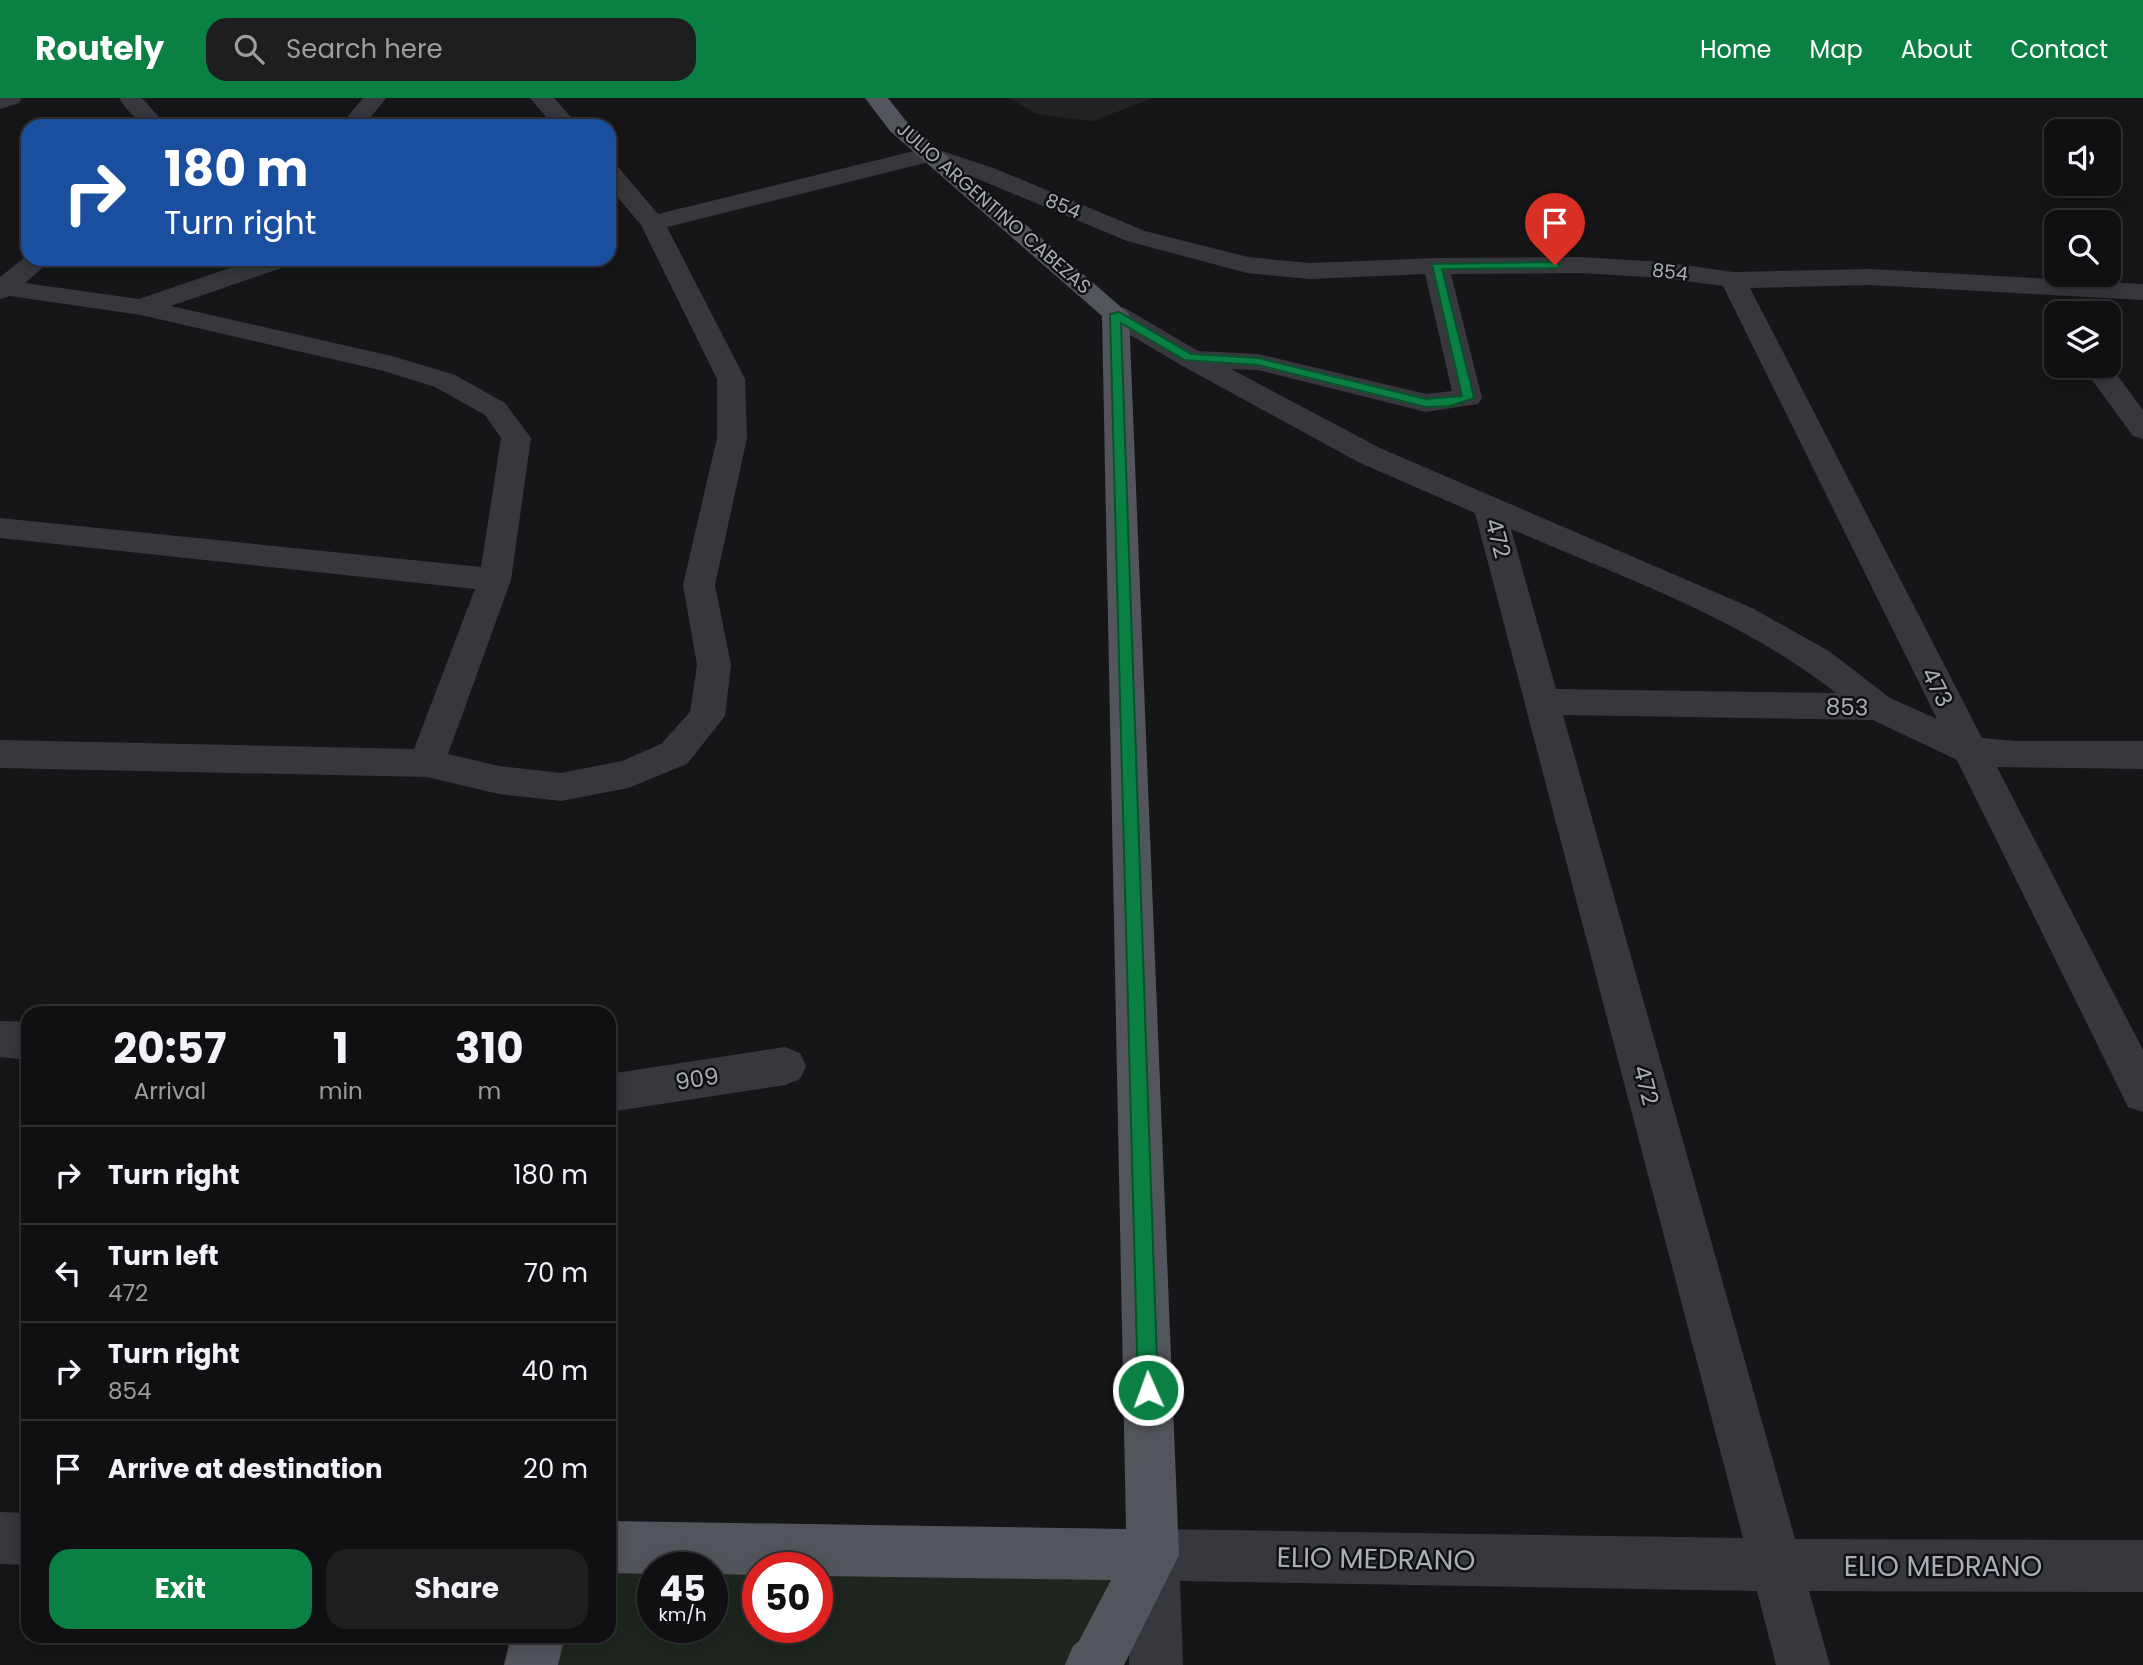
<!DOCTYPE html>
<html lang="en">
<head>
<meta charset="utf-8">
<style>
	body { margin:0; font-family:Poppins,sans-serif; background:#1e1e20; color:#f1f3f6; height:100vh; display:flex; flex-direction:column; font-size:26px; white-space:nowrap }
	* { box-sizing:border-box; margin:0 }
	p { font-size:23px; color:#9c9d9f }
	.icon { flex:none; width:38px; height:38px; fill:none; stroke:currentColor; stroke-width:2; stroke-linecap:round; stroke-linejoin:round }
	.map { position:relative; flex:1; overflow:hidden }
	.panel { position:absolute; left:21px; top:908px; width:595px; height:637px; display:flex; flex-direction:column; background:#101012; border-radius:21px; box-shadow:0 4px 18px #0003,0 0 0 2px #303032 }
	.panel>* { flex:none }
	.hud { position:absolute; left:21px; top:21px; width:595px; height:147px; border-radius:21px; box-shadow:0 4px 18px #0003,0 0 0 2px #303032; background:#1a4fa0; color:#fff; overflow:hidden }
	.controls { position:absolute; left:2044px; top:21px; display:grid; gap:14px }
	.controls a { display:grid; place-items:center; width:77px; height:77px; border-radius:14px; background:#101012; box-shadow:0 4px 18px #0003,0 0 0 2px #303032; font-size:35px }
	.speed { position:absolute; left:637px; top:1454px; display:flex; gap:14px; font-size:35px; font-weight:700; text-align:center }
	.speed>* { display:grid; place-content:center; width:91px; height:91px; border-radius:50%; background:#101012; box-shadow:0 4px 18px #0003,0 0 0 2px #303032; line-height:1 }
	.speed small { font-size:18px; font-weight:400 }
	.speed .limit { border:10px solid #d22; background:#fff; color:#111 }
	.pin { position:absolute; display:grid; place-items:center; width:60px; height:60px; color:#fff; margin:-72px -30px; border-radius:50% 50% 50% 0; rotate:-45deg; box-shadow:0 0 7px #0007 }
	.pin .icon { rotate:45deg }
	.me { position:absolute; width:77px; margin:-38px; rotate:358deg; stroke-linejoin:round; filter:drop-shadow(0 0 5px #0008) }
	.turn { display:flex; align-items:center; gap:24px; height:147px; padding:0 28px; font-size:32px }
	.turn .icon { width:91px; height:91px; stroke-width:2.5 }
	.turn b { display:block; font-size:49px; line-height:60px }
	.eta { display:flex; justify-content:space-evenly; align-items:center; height:119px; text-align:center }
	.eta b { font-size:42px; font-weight:700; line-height:49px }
	.cta { display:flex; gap:14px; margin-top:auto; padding:14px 28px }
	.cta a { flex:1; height:80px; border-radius:21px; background:#0b8043; color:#fff; font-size:28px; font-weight:700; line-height:80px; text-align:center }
	.cta a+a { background:#1e1e20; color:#f1f3f6 }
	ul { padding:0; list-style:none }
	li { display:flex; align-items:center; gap:21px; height:98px; padding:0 28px; border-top:2px solid #303032 }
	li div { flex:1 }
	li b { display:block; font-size:26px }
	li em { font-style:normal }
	header { display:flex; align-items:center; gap:42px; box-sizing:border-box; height:98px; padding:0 35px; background:#0b8043; color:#fff }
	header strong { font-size:33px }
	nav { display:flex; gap:38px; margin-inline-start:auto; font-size:24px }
	.search { width:490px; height:63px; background:#1e1e20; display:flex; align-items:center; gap:18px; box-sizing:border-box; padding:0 24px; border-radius:21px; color:#9c9d9f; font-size:26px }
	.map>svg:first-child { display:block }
	.built { fill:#222225 }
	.green { fill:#1e261f; fill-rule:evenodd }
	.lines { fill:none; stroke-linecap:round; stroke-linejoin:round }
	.minor { fill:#37383d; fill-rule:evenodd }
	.major { fill:#53555c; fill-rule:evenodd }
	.route { fill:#0b8043; stroke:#07532c; stroke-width:2 }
	.labels { text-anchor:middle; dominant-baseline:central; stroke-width:5; stroke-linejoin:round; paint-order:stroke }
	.far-street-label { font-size:19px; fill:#a8adb8; stroke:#111113 }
	.street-label { font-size:23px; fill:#a8adb8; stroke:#111113 }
	.near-street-label { font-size:28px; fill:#a8adb8; stroke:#111113 }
</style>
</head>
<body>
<header>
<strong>Routely</strong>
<div class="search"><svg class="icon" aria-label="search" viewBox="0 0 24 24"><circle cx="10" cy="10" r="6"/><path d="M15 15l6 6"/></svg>Search here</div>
<nav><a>Home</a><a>Map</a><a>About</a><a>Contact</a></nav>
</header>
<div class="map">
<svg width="2143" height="1567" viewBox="0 0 2143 1567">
	<rect width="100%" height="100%" fill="#161618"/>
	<path class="built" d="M 1010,0 L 1153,0 L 1093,23 L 1036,16 Z"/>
	<path class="green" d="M 609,1449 L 1153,1457 L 1092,1567 L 531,1567 L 538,1538 L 609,1538 ZM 653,1470 L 712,1470 L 712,1530 L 653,1530 ZM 758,1470 L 817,1470 L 817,1530 L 758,1530 Z"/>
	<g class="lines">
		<path class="minor" d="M 0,0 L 22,0 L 19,5 L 0,11 Z
			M 119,0 L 142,0 L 158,18 L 154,23 C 137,27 128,13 119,0 Z
			M 363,0 L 386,0 L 364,28 L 340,28 Z
			M 530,0 L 554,0 L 579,28 L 554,28 Z
			M 930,49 L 996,71 L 1145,133 L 1248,159 L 1310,165 L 1436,160 L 1581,159 L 1663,164 L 1733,174 L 1870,171 L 2143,186 L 2143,202 L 1870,187 L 1750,190 L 1982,640 L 2015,643 L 2143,643 L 2143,671 L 1997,669 L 2143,952 L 2143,1014 L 2128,1009 L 1957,662 L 1873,622 L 1563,617 L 1795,1441 L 2143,1442 L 2143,1494 L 1809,1493 L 1830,1567 L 1776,1567 L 1757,1493 L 1180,1483 L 1183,1567 L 1129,1567 L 1127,1457 L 1135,1439 L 1153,1431 L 1743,1440 L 1475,415 L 1358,364 L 1179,266 L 1105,222 L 1101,216 L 1105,210 L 1115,208 L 1125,210 L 1198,253 L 1258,256 L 1426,296 L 1452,293 L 1425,176 L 1310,181 L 1247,175 L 1127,143 L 978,81 L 929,64 L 667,129 L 745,281 L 747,340 L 715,487 L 731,567 L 725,618 L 687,666 L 628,690 L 561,703 L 499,696 L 427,679 L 0,670 L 0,642 L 414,651 L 475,491 L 0,440 L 0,420 L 481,469 L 501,340 L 485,317 L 435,289 L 384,273 L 141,217 L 10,198 L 0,201 L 0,179 L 28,157 L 28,161 L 53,161 L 25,185 L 139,201 L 256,161 L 294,161 L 290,167 L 171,208 L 392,258 L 455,277 L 505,305 L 531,340 L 511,482 L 448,656 L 499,668 L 561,675 L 622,663 L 661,646 L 690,614 L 697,567 L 683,487 L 717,340 L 717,281 L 641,127 L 609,89 L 609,67 L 618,69 L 658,116 ZM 1581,175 L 1663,180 L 1723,188 L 1937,621 L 1890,600 L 1829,553 L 1752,510 L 1380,350 L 1231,271 L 1258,272 L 1426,314 L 1478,306 L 1482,300 L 1451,176 ZM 1511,431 C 1621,479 1741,520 1836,595 L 1556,591 Z
			M 2109,266 L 2143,312 L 2143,341 L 2133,338 L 2082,268 Z
			M 0,923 L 28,924 L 28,962 L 0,959 Z
			M 785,949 L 800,955 L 806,968 L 800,981 L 785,987 L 609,1014 L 609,976 Z
			M 0,1414 L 28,1415 L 28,1467 L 0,1466 Z"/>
		<path class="major" d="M 865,0 L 888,0 L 906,23 L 1129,216 L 1179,1457 L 1124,1567 L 1065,1567 L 1073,1548 L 1079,1543 L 1111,1482 L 817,1478 L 817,1470 L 758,1470 L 758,1477 L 712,1476 L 712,1470 L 653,1470 L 653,1476 L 609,1475 L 609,1423 L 1126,1431 L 1102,218 L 890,33 Z
			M 511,1538 L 565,1538 L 558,1567 L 504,1567 Z"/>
	</g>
	<path class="route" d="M 1555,164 L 1560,167 L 1558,170 L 1442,171 L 1474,300 L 1450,308 L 1426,309 L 1258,267 L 1185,262 L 1121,225 L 1158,1292 L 1155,1299 L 1148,1302 L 1141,1299 L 1138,1292 L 1110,216 L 1119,214 L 1191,256 L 1258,260 L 1426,301 L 1462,298 L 1432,166 Z"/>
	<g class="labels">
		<g class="far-street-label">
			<text transform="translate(1063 108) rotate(23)">854</text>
			<text transform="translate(994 110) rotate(41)">JULIO ARGENTINO CABEZAS</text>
			<text transform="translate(1670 174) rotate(7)">854</text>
		</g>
		<g class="street-label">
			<text transform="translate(1498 440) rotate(75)">472</text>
			<text transform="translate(1937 589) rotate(63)">473</text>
			<text transform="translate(1847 609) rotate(2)">853</text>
			<text transform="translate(697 981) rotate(-9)">909</text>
			<text transform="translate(1646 987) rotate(75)">472</text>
		</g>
		<g class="near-street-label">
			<text transform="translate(1376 1461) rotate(1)">ELIO MEDRANO</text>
			<text x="1943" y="1468">ELIO MEDRANO</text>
		</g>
	</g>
</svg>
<div class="controls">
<a><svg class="icon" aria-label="sound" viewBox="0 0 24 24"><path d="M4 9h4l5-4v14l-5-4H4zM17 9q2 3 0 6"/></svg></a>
<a><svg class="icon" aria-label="search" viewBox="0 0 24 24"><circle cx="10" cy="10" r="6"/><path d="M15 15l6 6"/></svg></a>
<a><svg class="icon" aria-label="layers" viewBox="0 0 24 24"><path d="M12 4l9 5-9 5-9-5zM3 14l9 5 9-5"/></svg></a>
</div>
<div class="speed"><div>45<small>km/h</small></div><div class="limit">50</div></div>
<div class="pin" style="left:1555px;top:167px;background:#d93025"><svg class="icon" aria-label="arrive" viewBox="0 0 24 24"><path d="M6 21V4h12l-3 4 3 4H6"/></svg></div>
<svg class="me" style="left:1148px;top:1292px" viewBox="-20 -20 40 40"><circle r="17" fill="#0b8043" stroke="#fff" stroke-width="3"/><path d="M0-11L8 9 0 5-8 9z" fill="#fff"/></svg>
<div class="hud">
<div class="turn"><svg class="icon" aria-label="right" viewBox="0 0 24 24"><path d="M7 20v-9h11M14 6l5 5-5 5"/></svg><div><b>180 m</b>Turn right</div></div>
</div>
<section class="panel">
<div class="eta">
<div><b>20:57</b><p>Arrival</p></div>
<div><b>1</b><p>min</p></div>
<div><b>310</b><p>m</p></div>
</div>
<ul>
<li><svg class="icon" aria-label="right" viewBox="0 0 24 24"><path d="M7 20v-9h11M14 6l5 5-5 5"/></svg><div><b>Turn right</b></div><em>180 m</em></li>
<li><svg class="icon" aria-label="left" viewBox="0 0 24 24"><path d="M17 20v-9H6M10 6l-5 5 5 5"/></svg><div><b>Turn left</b><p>472</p></div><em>70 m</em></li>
<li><svg class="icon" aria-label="right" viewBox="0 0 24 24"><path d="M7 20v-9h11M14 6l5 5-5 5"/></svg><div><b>Turn right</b><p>854</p></div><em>40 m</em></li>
<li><svg class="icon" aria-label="arrive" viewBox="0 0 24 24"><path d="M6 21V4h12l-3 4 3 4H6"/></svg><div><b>Arrive at destination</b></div><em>20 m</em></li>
</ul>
<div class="cta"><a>Exit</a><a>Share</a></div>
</section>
</div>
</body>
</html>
